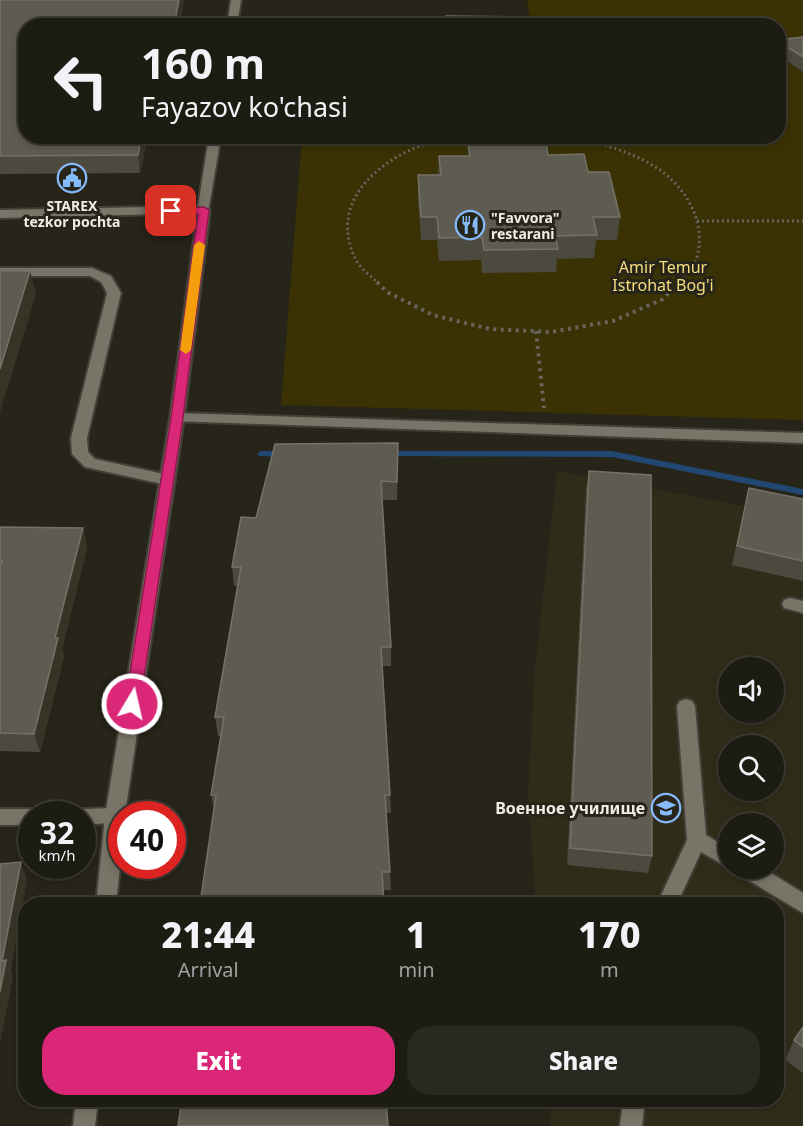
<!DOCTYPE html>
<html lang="en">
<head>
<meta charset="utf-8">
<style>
	body { margin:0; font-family:"Noto Sans",sans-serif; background:#2a2921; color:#f1f3f6; height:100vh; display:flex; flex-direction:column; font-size:22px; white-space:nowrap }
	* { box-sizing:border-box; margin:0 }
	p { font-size:20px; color:#a0a1a0 }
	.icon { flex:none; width:33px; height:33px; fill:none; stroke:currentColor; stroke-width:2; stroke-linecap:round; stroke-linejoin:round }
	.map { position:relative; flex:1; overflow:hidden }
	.sheet { position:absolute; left:18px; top:897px; width:766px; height:210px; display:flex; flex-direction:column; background:#1d1c13; border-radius:24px; box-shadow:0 3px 9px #0003,0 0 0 2px #3b3a33 }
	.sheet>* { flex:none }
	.top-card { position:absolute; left:18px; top:18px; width:768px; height:126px; border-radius:24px; box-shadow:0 3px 9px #0003,0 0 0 2px #3b3a33; background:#1d1c13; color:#f1f3f6; overflow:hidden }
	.tools { position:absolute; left:718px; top:657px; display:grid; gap:12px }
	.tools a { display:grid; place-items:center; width:66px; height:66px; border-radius:50%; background:#1d1c13; box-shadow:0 3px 9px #0003,0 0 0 2px #3b3a33; font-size:30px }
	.speed { position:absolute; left:18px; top:801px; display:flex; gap:12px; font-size:30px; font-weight:700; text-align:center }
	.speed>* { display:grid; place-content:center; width:78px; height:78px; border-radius:50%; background:#1d1c13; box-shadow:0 3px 9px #0003,0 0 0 2px #3b3a33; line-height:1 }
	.speed small { font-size:15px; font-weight:400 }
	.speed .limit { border:9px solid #d22; background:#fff; color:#111 }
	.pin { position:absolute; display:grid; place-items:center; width:51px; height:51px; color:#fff; margin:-26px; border-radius:12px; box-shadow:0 3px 9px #0006 }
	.me { position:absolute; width:66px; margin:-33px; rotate:9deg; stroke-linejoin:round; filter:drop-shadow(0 0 4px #0008) }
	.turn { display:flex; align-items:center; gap:21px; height:126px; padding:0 24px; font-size:27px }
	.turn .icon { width:78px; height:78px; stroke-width:2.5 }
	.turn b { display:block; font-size:42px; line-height:51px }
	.eta { display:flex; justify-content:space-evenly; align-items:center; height:102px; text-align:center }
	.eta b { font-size:36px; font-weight:800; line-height:42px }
	.action { display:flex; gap:12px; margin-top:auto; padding:12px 24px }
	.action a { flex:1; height:69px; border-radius:24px; background:#db2777; color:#fff; font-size:24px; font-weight:800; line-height:69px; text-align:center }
	.action a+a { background:#2a2921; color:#f1f3f6 }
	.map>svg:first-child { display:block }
	.built { fill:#302c1a; fill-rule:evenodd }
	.green { fill:#3a3104 }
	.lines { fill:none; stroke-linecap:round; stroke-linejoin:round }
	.stream { fill:#214773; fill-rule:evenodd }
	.service-casing { stroke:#413f36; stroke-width:4 }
	.minor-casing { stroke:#413f36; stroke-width:4 }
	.tertiary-casing { stroke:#413f36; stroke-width:4 }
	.secondary-casing { stroke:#413f36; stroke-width:4 }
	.path-far1 { stroke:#68665c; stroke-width:3; stroke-dasharray:2 3; stroke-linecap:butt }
	.path { stroke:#68665c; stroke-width:4; stroke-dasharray:3 4.5; stroke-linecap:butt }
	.service { fill:#787568; fill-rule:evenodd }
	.minor { fill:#787568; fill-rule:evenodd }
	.tertiary { fill:#787568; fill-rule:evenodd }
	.secondary { fill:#787568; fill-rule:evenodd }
	.wall { fill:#4c493e }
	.shaded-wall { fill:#363327 }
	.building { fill:#5e5b50; stroke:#747267; stroke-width:1.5 }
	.route { fill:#db2777; stroke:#8e194d; stroke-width:1.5 }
	.slow { fill:#f59e0b }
	.labels { text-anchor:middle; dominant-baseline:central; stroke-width:6; stroke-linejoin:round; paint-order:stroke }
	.far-poi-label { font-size:14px; font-weight:bold; fill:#efede6; stroke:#272519 }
	.park-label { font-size:16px; fill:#f5dd80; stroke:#272519 }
	.poi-label { font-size:16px; font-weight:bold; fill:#efede6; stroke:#272519; text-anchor:end }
</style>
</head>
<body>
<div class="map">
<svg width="803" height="1126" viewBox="0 0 803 1126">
	<rect width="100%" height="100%" fill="#272519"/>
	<path class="built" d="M 557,471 L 803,517 L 803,1126 L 550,1126 L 550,1100 L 777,1100 L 777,904 L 536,904 L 528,792 L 535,667 ZM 729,668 L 774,668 L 774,712 L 729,712 ZM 729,746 L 774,746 L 774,790 L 729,790 ZM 729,824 L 774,824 L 774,868 L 729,868 Z"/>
	<path class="green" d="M 527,0 L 803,0 L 803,420 L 281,405 L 302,137 L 778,136 L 778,26 L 642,26 L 641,22 L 530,21 Z"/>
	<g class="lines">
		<path class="stream" d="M 262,451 L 284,451 L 289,454 L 284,457 L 259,456 L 257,454 L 259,452 Z
			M 384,451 L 612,451 L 803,489 L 803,495 L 612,457 L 381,456 L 379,454 L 381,452 Z"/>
		<g class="service-casing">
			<path id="service" d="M 0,268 L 92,268 L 111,276 L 121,293 L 87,438 L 88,452 L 95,459 L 173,476 L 175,480 L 173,484 L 167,485 L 85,467 L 72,454 L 71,438 L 107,293 L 101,282 L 90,276 L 0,276 Z
				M 177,413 L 803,433 L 803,443 L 172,421 L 170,418 L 172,415 Z
				M 790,598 L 803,601 L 803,613 L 784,608 L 782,604 L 784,600 Z
				M 686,699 L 692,701 L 695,706 L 706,835 L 729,849 L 729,868 L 701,852 L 677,904 L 657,904 L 687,840 L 677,706 L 680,701 Z
				M 735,868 L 763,868 L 803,893 L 803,913 L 738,874 Z
				M 623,1100 L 645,1100 L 642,1126 L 620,1126 Z"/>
		</g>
		<g class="minor-casing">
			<path id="minor" d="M 115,808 L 122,810 L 124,814 L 122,814 L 122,822 L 82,825 L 82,814 L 74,814 L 75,811 L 82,809 Z
				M 0,809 L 32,809 L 39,811 L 40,814 L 32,814 L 32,825 L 0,825 Z"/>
		</g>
		<g class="tertiary-casing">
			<path id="tertiary" d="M 204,206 L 210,210 L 184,418 L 125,814 L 122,814 L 122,848 L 116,904 L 96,904 L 105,816 L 170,418 L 198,210 Z
				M 76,1100 L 98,1100 L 95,1126 L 73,1126 Z"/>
		</g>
		<g class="secondary-casing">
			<path id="secondary" d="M 231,0 L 241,0 L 237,26 L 227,26 Z
				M 209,136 L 221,136 L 208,213 L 0,218 L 0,210 L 198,206 Z"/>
		</g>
		<path class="path-far1" d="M 571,136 C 601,144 631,151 657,168 C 689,189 711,230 693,267 C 690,273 682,279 678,284
			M 697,221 L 803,221
			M 379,284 C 372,277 361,269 356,260 C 331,210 365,172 410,150 C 423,144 440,141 454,136"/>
		<path class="path" d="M 377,282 L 387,292 L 433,315 L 490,329 L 551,332 L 613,321 L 663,299 L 679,282
			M 536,331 L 544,408"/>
		<use href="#service" class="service"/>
		<use href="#minor" class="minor"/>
		<use href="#tertiary" class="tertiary"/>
		<use href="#secondary" class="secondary"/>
	</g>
	<path class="wall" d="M 0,0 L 26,26 L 148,136 L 140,173 L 0,174 Z
		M 803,37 L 803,72 L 778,55 L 778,40 Z
		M 468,144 L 548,155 L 588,172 L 620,217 L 617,240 L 596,240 L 594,258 L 557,259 L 556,272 L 482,273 L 481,260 L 439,261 L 437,240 L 421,240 L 418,198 L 418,175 L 438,175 L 439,156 L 468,156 Z
		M 398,462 L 397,500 L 382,500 L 391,647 L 391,666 L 382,666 L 390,795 L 391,813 L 386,813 L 390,872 L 391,890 L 383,890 L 214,809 L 211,795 L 221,736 L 218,736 L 215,717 L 238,586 L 234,586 L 232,567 L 256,518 Z
		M 589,471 L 652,856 L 648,873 L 567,865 L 586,490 Z
		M 749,488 L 803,499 L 803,581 L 732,565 Z
		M 0,527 L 83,528 L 87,547 L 62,649 L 64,656 L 40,752 L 0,751 Z
		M 803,1027 L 803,1073 L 785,1060 L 794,1040 Z"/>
	<path class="shaded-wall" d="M 179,0 L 184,0 L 180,26 L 174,26 Z
		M 142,136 L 148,136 L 140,173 L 138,155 Z
		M 30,271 L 36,294 L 0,413 L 0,369 Z
		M 83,528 L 87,547 L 62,649 L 64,656 L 40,752 L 34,734 L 55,638 Z
		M 21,862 L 27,880 L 11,970 L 13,977 L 0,1045 L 0,992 L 2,961 Z"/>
	<path class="building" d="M 0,0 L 179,0 L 174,26 L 26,26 L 26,136 L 142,136 L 138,155 L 0,156 Z
		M 446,16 L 521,17 L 521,26 L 446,26 Z
		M 803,37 L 803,57 L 778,41 L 778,40 Z
		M 546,142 L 548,155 L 584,154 L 588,172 L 609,172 L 620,217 L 593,217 L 597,235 L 555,236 L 558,249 L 484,250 L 482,237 L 439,238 L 437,217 L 421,217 L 418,175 L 441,175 L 439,156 L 470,156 L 468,144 Z
		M 0,271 L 30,271 L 0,369 Z
		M 398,443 L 397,482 L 381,481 L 391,647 L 381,647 L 390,795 L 385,795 L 390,872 L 382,872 L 384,904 L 200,904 L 216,795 L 211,795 L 224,717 L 215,717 L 241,567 L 232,567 L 241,517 L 256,518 L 275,444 Z
		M 589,471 L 651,475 L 652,856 L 570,848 Z
		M 749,488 L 803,499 L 803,561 L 737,546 Z
		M 0,527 L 83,528 L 55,638 L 58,638 L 34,734 L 0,733 L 0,567 L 2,561 L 0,561 Z
		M 21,862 L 2,961 L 6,960 L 0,992 L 0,864 Z
		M 803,1027 L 803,1047 L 794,1040 Z
		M 182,1100 L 386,1100 L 388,1126 L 178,1126 Z"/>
	<path class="route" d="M 204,207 L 209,210 L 183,418 L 140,704 L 138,708 L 127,708 L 125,704 L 171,418 L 198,214 L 171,214 L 165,211 L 171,208 Z"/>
	<path class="slow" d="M 199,241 L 205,245 L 191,350 L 186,354 L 180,350 L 194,245 Z"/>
	<defs>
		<g id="civic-ring" transform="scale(1.5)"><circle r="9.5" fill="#272519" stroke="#86bbfb" stroke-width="1.5"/><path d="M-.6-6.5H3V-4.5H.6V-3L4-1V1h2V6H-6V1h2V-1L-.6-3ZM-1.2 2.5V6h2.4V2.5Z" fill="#86bbfb"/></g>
		<g id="restaurant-ring" transform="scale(1.5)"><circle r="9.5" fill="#272519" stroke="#86bbfb" stroke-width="1.5"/><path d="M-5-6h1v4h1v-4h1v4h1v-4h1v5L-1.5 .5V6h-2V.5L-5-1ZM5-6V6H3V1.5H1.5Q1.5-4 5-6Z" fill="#86bbfb"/></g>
		<g id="university-ring" transform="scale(1.5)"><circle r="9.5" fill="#272519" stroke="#86bbfb" stroke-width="1.5"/><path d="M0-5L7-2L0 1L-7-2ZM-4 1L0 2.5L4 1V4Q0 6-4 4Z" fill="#86bbfb"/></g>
	</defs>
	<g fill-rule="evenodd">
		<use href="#civic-ring" x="72" y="178"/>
		<use href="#restaurant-ring" x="470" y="225"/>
		<use href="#university-ring" x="666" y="808"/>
	</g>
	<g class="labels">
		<g class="far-poi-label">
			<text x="72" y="205">STAREX<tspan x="72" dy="16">tezkor pochta</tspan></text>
			<text x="491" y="217" text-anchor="start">"Favvora"<tspan x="491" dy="16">restarani</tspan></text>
		</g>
		<g class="park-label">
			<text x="663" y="267">Amir Temur<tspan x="663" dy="18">Istrohat Bog'i</tspan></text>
		</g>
		<g class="poi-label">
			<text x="645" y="808">Военное училище</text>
		</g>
	</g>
</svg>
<div class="tools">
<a><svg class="icon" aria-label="sound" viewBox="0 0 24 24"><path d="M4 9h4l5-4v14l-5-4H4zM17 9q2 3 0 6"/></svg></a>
<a><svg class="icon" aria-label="search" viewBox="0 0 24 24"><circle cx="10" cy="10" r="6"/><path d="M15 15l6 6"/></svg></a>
<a><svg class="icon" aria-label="layers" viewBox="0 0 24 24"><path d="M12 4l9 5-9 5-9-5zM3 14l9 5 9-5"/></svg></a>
</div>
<div class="speed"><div>32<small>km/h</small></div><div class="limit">40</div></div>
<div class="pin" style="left:171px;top:211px;background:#d93025"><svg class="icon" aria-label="arrive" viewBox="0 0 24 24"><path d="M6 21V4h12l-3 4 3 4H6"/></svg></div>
<svg class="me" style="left:132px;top:704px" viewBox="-20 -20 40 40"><circle r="17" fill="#db2777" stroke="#fff" stroke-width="3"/><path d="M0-11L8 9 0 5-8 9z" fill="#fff"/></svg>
<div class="top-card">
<div class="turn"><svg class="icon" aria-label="left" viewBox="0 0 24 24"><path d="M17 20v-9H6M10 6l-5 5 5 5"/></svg><div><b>160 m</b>Fayazov ko'chasi</div></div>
</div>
<section class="sheet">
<div class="eta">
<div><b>21:44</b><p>Arrival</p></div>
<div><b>1</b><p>min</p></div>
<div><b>170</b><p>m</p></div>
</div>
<div class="action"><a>Exit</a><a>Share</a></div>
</section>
</div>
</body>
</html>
